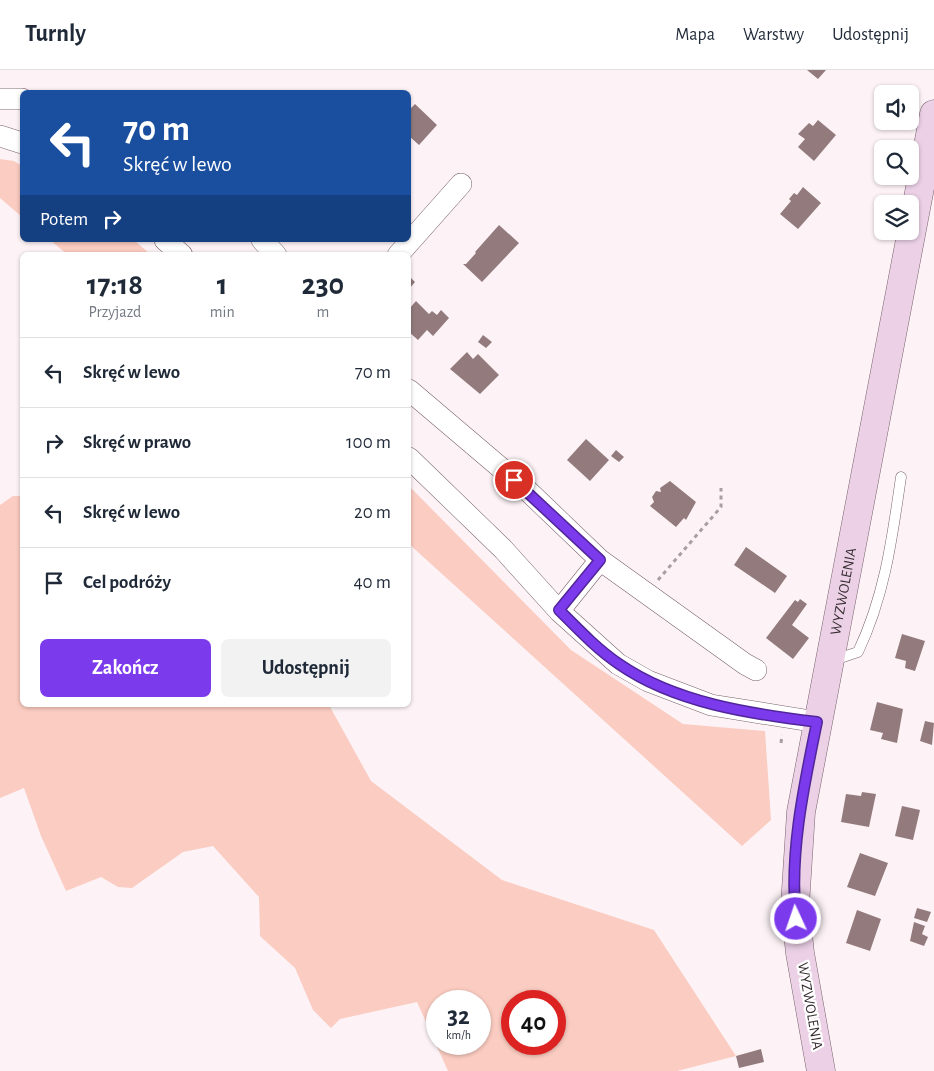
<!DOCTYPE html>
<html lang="pl">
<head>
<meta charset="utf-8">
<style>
	body { margin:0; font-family:"Alegreya Sans",sans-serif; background:#f2f2f3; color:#1f2937; height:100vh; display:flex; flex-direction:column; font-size:19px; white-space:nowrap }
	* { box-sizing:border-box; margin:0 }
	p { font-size:16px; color:#747a83 }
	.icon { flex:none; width:28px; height:28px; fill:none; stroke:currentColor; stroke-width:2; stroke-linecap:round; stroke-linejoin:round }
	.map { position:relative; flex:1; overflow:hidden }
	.drawer { position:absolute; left:20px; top:182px; width:391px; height:455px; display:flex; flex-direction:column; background:#fff; border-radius:8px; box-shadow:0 1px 4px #0004 }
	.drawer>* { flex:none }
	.top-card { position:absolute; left:20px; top:20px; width:391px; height:152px; border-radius:8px; box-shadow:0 1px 4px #0004; background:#1a4fa0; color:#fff; overflow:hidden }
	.buttons { position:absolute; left:874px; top:15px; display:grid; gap:10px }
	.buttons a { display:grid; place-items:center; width:45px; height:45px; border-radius:8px; background:#fff; box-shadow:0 1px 4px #0004; font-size:25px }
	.speed { position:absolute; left:426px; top:920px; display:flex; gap:10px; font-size:25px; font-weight:700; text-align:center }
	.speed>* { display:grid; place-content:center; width:65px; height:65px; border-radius:50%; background:#fff; box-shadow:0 1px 4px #0004; line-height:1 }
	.speed small { font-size:12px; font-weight:400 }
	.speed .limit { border:8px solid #d22; background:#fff; color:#111 }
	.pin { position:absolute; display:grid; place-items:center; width:42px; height:42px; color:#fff; margin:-21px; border:2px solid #fff; border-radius:50%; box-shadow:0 1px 5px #0007 }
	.me { position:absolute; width:55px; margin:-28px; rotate:357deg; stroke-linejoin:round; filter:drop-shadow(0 0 4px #0008) }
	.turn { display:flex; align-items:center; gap:18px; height:105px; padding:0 20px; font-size:22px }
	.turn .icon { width:65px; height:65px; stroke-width:2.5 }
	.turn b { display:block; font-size:35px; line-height:42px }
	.then { display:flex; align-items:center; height:48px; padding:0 20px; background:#0003; gap:10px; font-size:19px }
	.eta { display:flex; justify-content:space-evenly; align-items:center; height:85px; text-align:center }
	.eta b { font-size:30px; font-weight:600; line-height:35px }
	.primary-button { display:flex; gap:10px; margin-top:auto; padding:10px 20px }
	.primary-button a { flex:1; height:58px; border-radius:8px; background:#7c3aed; color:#fff; font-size:20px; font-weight:600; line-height:58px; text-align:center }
	.primary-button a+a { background:#f2f2f3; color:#1f2937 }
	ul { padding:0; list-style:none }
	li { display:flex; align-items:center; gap:15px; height:70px; padding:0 20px; border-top:1px solid #e0e1e3 }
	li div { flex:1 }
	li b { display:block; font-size:19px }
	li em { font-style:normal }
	header { display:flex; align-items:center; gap:30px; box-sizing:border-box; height:70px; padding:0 25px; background:#fff; border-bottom:1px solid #e0e1e3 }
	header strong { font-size:24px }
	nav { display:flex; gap:28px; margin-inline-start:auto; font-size:18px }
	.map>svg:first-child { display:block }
	.green { fill:#fbccc1; fill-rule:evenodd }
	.building { fill:#937b7d }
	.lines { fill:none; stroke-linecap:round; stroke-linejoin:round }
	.lane-casing { stroke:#79636b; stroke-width:11 }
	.street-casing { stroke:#79636b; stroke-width:22 }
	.secondary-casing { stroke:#79636b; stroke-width:29 }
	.path { stroke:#a99fa2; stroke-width:3; stroke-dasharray:4 4; stroke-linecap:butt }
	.lane { stroke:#fff; stroke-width:10 }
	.street { stroke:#fff; stroke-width:21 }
	.secondary { stroke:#ebd0e6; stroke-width:28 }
	.route-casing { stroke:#51269a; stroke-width:12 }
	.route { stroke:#7c3aed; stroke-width:9 }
	.labels { text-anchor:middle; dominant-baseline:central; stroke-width:4.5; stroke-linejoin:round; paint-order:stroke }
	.street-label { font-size:15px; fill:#362d30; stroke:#fff }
</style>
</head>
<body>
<header>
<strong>Turnly</strong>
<nav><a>Mapa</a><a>Warstwy</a><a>Udostępnij</a></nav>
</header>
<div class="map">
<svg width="934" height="1001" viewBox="0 0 934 1001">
	<rect width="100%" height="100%" fill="#fdf3f6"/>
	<path class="green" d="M 0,89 L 14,91 L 22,96 L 22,147 L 0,128 Z
		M 50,170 L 134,170 L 151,185 L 68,185 Z
		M 409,416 L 571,580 L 683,654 L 765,661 L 771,750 L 742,776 L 409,474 Z
		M 13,426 L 22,426 L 22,635 L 329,635 L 371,711 L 502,810 L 654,860 L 736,986 L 677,1001 L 448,1001 L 417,932 L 340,949 L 331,958 L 313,940 L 295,898 L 260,866 L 259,827 L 213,776 L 183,782 L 132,818 L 118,817 L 101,807 L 66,821 L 41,766 L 24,718 L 0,728 L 0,435 ZM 438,931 L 480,931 L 480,974 L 438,974 ZM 512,931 L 555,931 L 555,974 L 512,974 Z"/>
	<path class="building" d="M 807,0 L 826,0 L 818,9 Z
		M 415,34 L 437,55 L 419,75 L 409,66 L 409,40 Z
		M 818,50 L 836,65 L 814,91 L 798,77 L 805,69 L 798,64 L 809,53 L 813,56 Z
		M 803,117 L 821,133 L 798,159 L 780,144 L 791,131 L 789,129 L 794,123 L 797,125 Z
		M 499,155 L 519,173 L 482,212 L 463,194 L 466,194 L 476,183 L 475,182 Z
		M 409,206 L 415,212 L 409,219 Z
		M 416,231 L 429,244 L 432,241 L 437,245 L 441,240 L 449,248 L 433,266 L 427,260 L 418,270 L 409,262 L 409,239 Z
		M 483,265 L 492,272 L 486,278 L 478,272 Z
		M 467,282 L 473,289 L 478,284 L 499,305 L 480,324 L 450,299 Z
		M 586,369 L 609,390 L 590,411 L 567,390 Z
		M 616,380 L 624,387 L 619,392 L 611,386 Z
		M 670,411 L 696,432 L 686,450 L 684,448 L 676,457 L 650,436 L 654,432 L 652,427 L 656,421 L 661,422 L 660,418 Z
		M 746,477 L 787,506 L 775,523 L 734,495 Z
		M 800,529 L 807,534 L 792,555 L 809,568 L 793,589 L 766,568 L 795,530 L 798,532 Z
		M 902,564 L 925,571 L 915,601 L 905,598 L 906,591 L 895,588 Z
		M 877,632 L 903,639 L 897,673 L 881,669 L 883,663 L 870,660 Z
		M 925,651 L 934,653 L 932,675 L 920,671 Z
		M 862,722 L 876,724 L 869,757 L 841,752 L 846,724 L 861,726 Z
		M 902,736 L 920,740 L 913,770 L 895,766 Z
		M 860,783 L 888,793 L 875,826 L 847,817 Z
		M 917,838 L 931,842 L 927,852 L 914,848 Z
		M 857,840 L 881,849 L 870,881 L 846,873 Z
		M 914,852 L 925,856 L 922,864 L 928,867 L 924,876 L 910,871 Z
		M 761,979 L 764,992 L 739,998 L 736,986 Z"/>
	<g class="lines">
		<g class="lane-casing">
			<path id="lane" d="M 831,591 L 858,582 C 885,525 892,469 901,407"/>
		</g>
		<g class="street-casing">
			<path id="street" d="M 0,29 L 22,29
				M 0,66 L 22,73
				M 165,170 L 182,185
				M 262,170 L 276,185
				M 398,185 L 461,114
				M 409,320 L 528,421 L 600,490 L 559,541
				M 409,388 L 503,479 L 559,541 L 618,594 L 648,611 L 711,635 L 817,652
				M 600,490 L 745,594 L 756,600"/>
		</g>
		<g class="secondary-casing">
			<g id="secondary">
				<path id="s1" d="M 821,1001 L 800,883 L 795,835 L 801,742 L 934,44"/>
			</g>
		</g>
		<path class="path" d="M 658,510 L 721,437 L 721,418
			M 781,673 L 782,665"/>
		<use href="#lane" class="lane"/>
		<use href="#street" class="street"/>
		<use href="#secondary" class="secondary"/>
	</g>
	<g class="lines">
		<g class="route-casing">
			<path id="route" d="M 514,410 L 600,490 L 559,540 C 578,559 597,579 619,594 C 675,633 751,644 817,652 C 804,715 789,784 796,849"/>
		</g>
		<use href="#route" class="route"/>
	</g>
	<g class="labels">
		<g class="street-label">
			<text stroke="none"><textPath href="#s1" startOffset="486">WYZWOLENIA</textPath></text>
			<text transform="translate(810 936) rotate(80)">WYZWOLENIA</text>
		</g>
	</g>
</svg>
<div class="buttons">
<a><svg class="icon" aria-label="sound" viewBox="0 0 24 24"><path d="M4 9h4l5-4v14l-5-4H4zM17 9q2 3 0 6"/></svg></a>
<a><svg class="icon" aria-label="search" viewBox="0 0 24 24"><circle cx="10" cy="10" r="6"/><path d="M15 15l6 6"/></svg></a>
<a><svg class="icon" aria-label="layers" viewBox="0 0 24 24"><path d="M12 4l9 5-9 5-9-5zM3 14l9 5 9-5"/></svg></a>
</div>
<div class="speed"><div>32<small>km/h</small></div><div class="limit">40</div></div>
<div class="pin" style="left:514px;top:410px;background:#d93025"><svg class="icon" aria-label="arrive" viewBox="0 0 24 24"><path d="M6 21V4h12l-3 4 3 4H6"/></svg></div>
<svg class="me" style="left:796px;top:849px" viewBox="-20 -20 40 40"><circle r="17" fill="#7c3aed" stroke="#fff" stroke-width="3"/><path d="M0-11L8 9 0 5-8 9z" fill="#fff"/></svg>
<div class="top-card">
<div class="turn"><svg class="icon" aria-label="left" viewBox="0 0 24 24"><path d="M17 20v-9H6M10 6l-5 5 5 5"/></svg><div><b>70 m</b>Skręć w lewo</div></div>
<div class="then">Potem<svg class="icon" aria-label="right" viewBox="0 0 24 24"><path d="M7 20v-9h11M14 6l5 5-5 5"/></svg></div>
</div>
<section class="drawer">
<div class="eta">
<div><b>17:18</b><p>Przyjazd</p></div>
<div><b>1</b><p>min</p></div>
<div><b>230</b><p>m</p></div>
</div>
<ul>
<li><svg class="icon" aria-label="left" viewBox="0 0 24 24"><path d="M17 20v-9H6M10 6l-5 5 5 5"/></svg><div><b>Skręć w lewo</b></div><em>70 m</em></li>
<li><svg class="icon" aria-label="right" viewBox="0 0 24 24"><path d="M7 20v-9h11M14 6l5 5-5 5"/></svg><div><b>Skręć w prawo</b></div><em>100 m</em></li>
<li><svg class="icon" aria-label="left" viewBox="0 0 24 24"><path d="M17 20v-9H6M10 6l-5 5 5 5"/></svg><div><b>Skręć w lewo</b></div><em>20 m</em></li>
<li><svg class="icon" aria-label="arrive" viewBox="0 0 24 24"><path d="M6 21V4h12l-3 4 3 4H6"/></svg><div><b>Cel podróży</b></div><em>40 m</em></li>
</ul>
<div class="primary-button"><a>Zakończ</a><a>Udostępnij</a></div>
</section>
</div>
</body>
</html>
